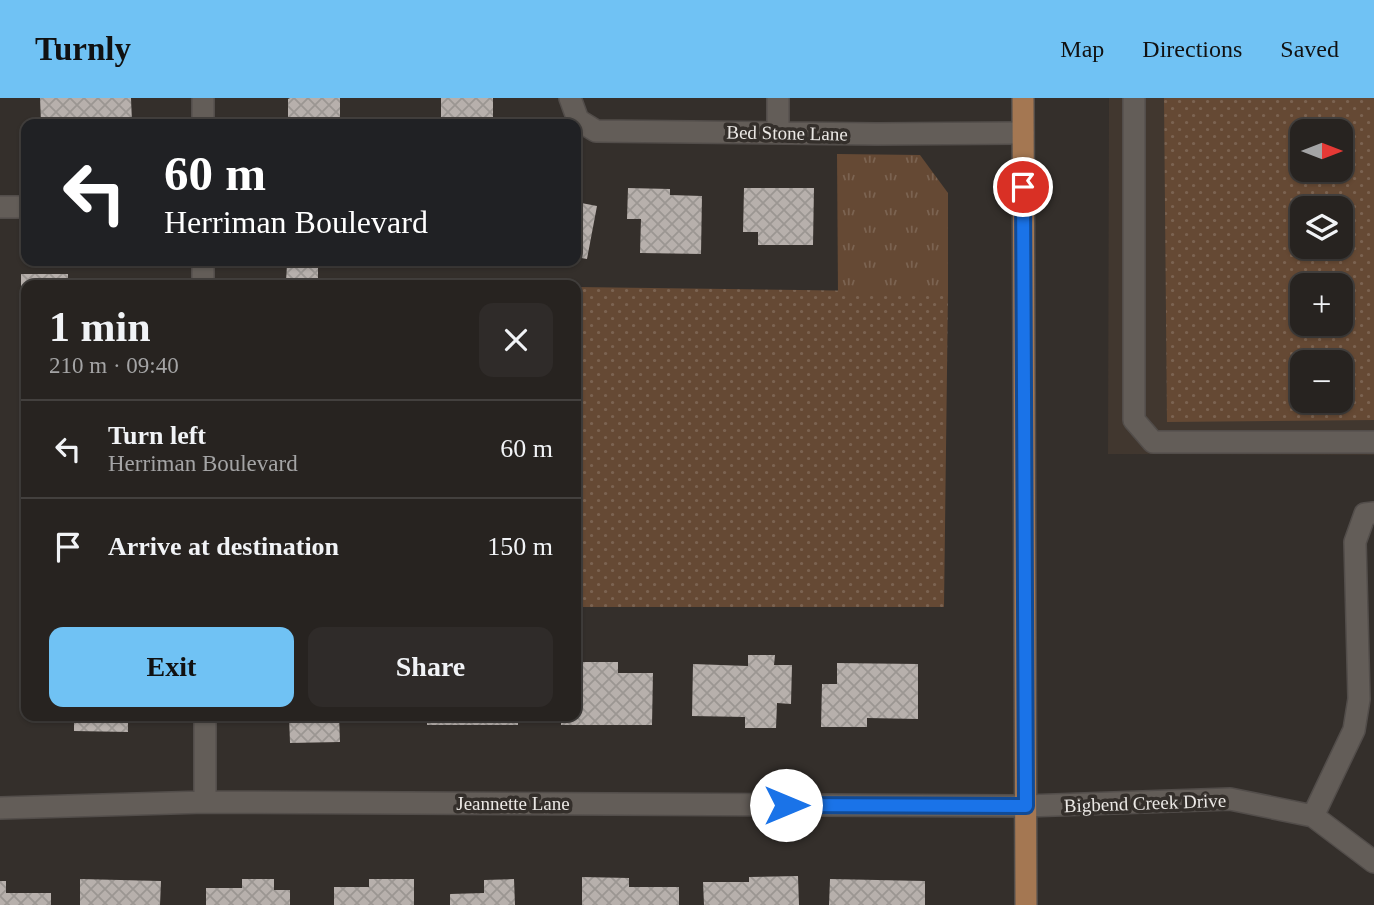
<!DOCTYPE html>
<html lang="en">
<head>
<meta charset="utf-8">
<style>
	body { margin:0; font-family:"Times New Roman",serif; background:#2f2b29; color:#f1f3f6; height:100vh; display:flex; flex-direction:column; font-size:26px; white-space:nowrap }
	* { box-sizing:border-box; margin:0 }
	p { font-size:23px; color:#a4a4a5 }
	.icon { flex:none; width:38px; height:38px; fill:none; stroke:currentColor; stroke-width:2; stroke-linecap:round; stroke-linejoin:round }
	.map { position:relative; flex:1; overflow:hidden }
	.drawer { position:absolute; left:21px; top:182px; width:560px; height:441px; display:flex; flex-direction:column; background:#272320; border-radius:14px; box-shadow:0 2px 5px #0004,0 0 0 2px #43403e }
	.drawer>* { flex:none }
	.hud { position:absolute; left:21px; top:21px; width:560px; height:147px; border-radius:14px; box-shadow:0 2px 5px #0004,0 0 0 2px #43403e; background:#202124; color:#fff; overflow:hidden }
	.needle { width:46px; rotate:90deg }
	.buttons { position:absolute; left:1290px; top:21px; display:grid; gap:14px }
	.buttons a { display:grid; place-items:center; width:63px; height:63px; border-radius:14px; background:#272320; box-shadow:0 2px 5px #0004,0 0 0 2px #43403e; font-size:35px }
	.pin { position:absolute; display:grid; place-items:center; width:60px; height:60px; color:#fff; margin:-30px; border:4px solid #fff; border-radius:50%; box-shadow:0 2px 7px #0007 }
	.me { position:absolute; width:77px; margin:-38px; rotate:90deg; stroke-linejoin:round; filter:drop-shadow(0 0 5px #0008) }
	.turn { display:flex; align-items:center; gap:24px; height:147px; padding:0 28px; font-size:32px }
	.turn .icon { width:91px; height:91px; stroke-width:2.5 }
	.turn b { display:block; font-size:49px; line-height:60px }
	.round { display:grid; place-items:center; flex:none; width:74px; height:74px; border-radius:14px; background:#2f2b29 }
	.headline { display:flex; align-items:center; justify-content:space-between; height:119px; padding:0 28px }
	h1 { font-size:42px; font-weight:600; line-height:52px }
	.action { display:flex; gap:14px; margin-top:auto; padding:14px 28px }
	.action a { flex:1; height:80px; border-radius:14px; background:#70c2f4; color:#111; font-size:28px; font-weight:600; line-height:80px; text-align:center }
	.action a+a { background:#2f2b29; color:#f1f3f6 }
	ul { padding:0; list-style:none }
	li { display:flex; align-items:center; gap:21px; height:98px; padding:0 28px; border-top:2px solid #43403e }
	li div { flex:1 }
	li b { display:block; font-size:26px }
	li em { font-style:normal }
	header { display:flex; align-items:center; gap:42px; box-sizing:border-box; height:98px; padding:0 35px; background:#70c2f4; color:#111 }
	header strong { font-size:33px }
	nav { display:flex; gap:38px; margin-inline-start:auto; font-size:24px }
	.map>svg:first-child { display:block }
	.built { fill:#41372f; fill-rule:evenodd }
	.grass { fill:url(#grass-dots); fill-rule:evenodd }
	.park { fill:url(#park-tufts) }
	.building { fill:url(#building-cross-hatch) }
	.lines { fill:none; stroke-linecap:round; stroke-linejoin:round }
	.minor-casing { stroke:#524d4a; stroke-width:24 }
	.major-casing { stroke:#524d4a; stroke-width:24 }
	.minor { stroke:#635d58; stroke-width:21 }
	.major { stroke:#a47752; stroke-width:21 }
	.route-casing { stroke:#114b97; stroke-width:18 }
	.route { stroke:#1a73e8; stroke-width:12 }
	.labels { text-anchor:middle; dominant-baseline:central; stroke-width:7; stroke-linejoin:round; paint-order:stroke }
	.street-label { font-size:19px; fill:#ebe8e5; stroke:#342f2b }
</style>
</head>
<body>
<header>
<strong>Turnly</strong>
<nav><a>Map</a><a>Directions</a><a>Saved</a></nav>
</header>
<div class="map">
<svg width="1374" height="807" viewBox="0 0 1374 807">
	<defs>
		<pattern id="grass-dots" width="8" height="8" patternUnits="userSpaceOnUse" patternTransform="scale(1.75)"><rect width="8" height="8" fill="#654934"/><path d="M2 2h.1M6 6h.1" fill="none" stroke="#7b6351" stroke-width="1.8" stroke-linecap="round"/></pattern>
		<pattern id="park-tufts" width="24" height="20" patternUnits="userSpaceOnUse" patternTransform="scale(1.75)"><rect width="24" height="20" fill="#654934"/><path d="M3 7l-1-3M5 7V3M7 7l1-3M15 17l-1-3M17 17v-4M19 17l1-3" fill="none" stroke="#7b6351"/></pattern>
		<pattern id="building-cross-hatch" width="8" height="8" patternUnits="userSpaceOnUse" patternTransform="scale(1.75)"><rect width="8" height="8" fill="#b7b0ac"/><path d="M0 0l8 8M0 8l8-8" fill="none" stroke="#9b9692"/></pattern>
	</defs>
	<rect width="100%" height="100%" fill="#342f2b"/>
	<path class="built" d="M 1109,0 L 1374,0 L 1374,357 L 1108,356 ZM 1302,33 L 1340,33 L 1340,72 L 1302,72 ZM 1302,110 L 1340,110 L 1340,149 L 1302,149 ZM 1302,187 L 1340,187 L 1340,226 L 1302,226 ZM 1302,264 L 1340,264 L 1340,303 L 1302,303 Z"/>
	<path class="grass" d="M 1164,0 L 1374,0 L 1374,322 L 1167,324 ZM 1302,33 L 1340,33 L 1340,72 L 1302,72 ZM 1302,110 L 1340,110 L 1340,149 L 1302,149 ZM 1302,187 L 1340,187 L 1340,226 L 1302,226 ZM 1302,264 L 1340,264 L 1340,303 L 1302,303 Z
		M 576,189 L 948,194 L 944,509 L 576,509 Z"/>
	<path class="park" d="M 837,56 L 920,57 L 948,95 L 948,194 L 838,194 Z"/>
	<path class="building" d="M 40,0 L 131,0 L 132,24 L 41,25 Z
		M 290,0 L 340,0 L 340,21 L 288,21 L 288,1 Z
		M 441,0 L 493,0 L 493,25 L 441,26 Z
		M 628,90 L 670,91 L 670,97 L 702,98 L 701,156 L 640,155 L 641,121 L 627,121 Z
		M 744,90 L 814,90 L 813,147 L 758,147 L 758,134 L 743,134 Z
		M 576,104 L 597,108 L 587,161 L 576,159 Z
		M 287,167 L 318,168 L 318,184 L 347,184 L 347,187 L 280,187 L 280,183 L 286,183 Z
		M 21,176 L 68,176 L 68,182 L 115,183 L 115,187 L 26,187 L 26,213 L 21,213 Z
		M 748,557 L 775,557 L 774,567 L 792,567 L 791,606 L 777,605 L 776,630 L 745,630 L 745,619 L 692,618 L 693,566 L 748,568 Z
		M 578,564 L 618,564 L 618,575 L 653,575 L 652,627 L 561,627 L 561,618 L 576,618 Z
		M 837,565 L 918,566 L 918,621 L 867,620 L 867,629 L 821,629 L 822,586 L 837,586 Z
		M 74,618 L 128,618 L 128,634 L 74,633 Z
		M 289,618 L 339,618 L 340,644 L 290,645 Z
		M 427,618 L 518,618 L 518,627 L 427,627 Z
		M 798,778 L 799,807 L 704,807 L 703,784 L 749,784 L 749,779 Z
		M 582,779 L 629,780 L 629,789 L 679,789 L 679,807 L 582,807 Z
		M 80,781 L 161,783 L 160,807 L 80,807 Z
		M 242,781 L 274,781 L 274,792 L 290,792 L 290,807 L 206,807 L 206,790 L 242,790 Z
		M 369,781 L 414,781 L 414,807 L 334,807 L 334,789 L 369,789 Z
		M 514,781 L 515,807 L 450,807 L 450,796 L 484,795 L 484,782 Z
		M 830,781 L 925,783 L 925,807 L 829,807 Z
		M 0,783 L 6,783 L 6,795 L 51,795 L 51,807 L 0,807 Z"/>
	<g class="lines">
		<g class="minor-casing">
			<path id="minor" d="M 203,0 L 203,26
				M 570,0 L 578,22 L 596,33 L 877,36 L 1023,35
				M 778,0 L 778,34
				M 1134,0 L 1134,322 L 1153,344 L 1374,344
				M 0,109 L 26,109
				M 203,163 L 203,187
				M 205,618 L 205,704
				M 0,710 L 205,704 L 1026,708 L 1230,701 L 1313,718 L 1374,764
				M 1313,718 L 1354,632 L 1359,601 L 1355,444 L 1365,416 L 1374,415"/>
		</g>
		<g class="major-casing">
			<path id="major" d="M 1023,0 L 1026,807"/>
		</g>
		<use href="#minor" class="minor"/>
		<use href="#major" class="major"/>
	</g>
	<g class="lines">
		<g class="route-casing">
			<path id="route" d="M 786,707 L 1026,708 L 1023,89"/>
		</g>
		<use href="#route" class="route"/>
	</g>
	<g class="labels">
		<g class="street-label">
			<text transform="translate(787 35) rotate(1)">Bed Stone Lane</text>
			<text x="513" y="705">Jeannette Lane</text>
			<text transform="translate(1145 705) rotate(-2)">Bigbend Creek Drive</text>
		</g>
	</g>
</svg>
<div class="buttons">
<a><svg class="needle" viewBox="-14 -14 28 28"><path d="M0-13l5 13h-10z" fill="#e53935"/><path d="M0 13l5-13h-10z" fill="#a4a4a5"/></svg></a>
<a><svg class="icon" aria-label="layers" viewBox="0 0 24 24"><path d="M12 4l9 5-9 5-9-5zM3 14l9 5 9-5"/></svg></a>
<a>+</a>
<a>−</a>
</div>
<div class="pin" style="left:1023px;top:89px;background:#d93025"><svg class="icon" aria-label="arrive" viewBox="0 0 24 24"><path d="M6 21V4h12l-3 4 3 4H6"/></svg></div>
<svg class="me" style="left:786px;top:707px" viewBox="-20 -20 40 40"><circle r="19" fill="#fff"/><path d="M0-13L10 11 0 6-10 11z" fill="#1a73e8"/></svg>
<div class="hud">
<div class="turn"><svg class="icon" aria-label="left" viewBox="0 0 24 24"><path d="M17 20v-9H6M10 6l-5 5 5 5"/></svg><div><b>60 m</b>Herriman Boulevard</div></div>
</div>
<section class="drawer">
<div class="headline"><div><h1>1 min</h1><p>210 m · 09:40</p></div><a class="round"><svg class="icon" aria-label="close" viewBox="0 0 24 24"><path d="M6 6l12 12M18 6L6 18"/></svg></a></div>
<ul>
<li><svg class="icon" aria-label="left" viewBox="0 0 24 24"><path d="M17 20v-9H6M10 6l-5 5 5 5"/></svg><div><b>Turn left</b><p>Herriman Boulevard</p></div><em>60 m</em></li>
<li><svg class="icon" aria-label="arrive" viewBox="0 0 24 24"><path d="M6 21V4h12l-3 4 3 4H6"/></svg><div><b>Arrive at destination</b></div><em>150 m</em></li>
</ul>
<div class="action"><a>Exit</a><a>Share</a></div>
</section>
</div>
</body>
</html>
